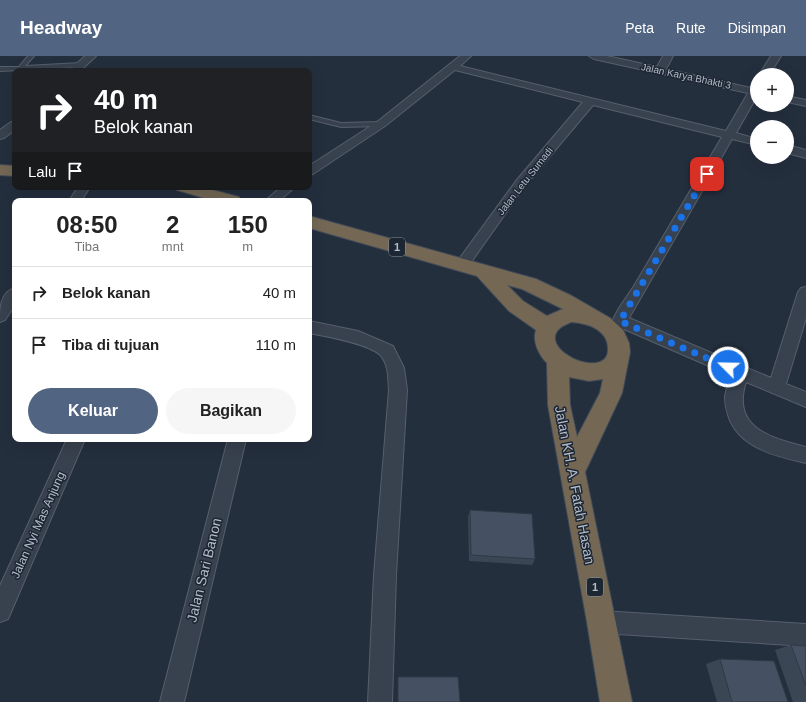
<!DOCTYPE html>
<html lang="id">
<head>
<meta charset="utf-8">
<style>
	body { margin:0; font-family:Helvetica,sans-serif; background:#f6f6f6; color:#222; height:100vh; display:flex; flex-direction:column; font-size:15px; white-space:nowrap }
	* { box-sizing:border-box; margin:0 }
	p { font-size:13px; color:#767676 }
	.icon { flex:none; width:22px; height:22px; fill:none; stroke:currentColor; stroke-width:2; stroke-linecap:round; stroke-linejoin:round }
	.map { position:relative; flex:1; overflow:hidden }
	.details { position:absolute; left:12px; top:142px; width:300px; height:244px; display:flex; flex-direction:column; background:#fff; border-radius:8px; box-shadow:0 4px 16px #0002 }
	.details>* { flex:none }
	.top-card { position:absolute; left:12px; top:12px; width:300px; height:122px; border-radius:8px; box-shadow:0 4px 16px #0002; background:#202124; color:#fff; overflow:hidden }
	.fabs { position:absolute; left:750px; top:12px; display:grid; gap:8px }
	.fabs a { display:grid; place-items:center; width:44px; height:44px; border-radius:50%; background:#fff; box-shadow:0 4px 16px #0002; font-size:20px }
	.pin { position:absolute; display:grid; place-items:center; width:34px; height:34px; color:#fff; margin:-17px; border-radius:8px; box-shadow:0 2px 6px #0006 }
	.me { position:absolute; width:44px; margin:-22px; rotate:293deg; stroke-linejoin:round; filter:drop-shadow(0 0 3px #0008) }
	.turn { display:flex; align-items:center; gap:14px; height:84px; padding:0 16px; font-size:18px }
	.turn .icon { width:52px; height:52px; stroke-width:2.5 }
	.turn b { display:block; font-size:28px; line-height:34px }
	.then { display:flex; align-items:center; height:38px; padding:0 16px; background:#0003; gap:8px; font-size:15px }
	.eta { display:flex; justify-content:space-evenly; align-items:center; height:68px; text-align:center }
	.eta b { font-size:24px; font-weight:800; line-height:28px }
	.button { display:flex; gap:8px; margin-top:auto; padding:8px 16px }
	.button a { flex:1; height:46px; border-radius:24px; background:#516482; color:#fff; font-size:16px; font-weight:800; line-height:46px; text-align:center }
	.button a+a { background:#f6f6f6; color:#222 }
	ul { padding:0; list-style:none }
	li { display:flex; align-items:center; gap:12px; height:52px; padding:0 16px; border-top:1px solid #e0e0e0 }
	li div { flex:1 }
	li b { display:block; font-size:15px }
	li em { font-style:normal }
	header { display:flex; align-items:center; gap:24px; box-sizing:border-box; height:56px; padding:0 20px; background:#516482; color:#fff }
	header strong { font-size:19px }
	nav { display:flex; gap:22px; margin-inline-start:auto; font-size:14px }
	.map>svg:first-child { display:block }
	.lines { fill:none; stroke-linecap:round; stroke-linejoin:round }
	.lane-casing { stroke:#565f6c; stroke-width:2 }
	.street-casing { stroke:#565f6c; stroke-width:2 }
	.highway-casing { stroke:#434c59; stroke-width:2 }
	.lane { fill:#38414e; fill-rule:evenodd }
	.street { fill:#38414e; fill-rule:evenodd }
	.highway { fill:#746855; fill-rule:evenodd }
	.wall { fill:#3b4654 }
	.building { fill:#455162; stroke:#303945 }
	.route { stroke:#1a73e8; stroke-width:7; stroke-dasharray:0 12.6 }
	.labels { text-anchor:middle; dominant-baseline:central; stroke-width:3; stroke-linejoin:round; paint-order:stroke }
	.far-street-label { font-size:10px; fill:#b4bcc9; stroke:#1d2633 }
	.shield { fill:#1d2633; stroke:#878f9c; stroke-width:1 }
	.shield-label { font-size:11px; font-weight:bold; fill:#b4bcc9 }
	.street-label { font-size:12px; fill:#b4bcc9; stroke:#1d2633 }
	.near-street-label { font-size:14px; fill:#b4bcc9; stroke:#1d2633 }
</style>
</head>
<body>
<header>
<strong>Headway</strong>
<nav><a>Peta</a><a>Rute</a><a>Disimpan</a></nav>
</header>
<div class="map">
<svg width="806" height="646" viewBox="0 0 806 646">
	<rect width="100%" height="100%" fill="#242f3e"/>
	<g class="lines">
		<g class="lane-casing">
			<path id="lane" d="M 28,0 L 34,0 L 25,10 L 81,7 L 84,9 L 81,11 L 0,15 L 0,11 L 19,11 Z
				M 309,59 L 341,67 L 381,66 L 384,68 L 381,70 L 341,71 L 309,63 Z"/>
		</g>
		<g class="street-casing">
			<path id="street" d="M 85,0 L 96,0 L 80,15 L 69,15 Z
				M 460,0 L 471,0 L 460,10 L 726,75 L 748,37 L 594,3 L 589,0 L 607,0 L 657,11 L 663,0 L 673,0 L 666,13 L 751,32 L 753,29 L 757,28 L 757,40 L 736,77 L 757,83 L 757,89 L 732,83 L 629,262 L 771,322 L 798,236 L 801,232 L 806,231 L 806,262 L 786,328 L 806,336 L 806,351 L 746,326 C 731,372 771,382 806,391 L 806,407 C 776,400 738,392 728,359 C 726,353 725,347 725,341 C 726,333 729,326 732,320 L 624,273 L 620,281 L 614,283 L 608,281 L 606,277 L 619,252 L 634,230 L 722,81 L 593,49 L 524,131 L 467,212 L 462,214 L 457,212 L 455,209 L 457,206 L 516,125 L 583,46 L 455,14 L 385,70 L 313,118 L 309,119 L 309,110 L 377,66 Z
				M 771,0 L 781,0 L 769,19 L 759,19 Z
				M 787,40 L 806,44 L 806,50 L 787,46 Z
				M 15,65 L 15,74 L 4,82 L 0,83 L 0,74 L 11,66 Z
				M 787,89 L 806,94 L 806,102 L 787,97 Z
				M 78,131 L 90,131 L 81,145 L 69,145 Z
				M 281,131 L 295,131 L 279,145 L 265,145 Z
				M 15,232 L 15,249 L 5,264 L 0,266 C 0,253 0,236 15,232 Z
				M 309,265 L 358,275 L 393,290 L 404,312 L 407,334 L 396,519 L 392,646 L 368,646 L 374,519 L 389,334 C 388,322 389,311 382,301 C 373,288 325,280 309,277 Z
				M 67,383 L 85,383 L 8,563 L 0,566 L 0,530 Z
				M 228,383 L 246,383 L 184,646 L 160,646 Z
				M 602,555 L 806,568 L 806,590 L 602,577 L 594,574 L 591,566 L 594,558 Z"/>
		</g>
		<g class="highway-casing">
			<path id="highway" d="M 0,109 L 15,110 L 15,120 L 0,119 Z
				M 175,131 L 201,131 L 239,141 L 241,145 L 214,145 L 177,134 Z
				M 309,160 L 536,223 L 572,240 L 610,262 L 623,274 L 629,287 L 630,296 L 622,337 L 585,416 L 632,646 L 600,646 L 587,566 L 548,349 L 547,307 C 539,299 532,285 536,274 L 509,255 L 477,220 L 309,172 ZM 507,229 L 522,233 L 563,253 L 547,260 L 523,245 ZM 571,266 C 588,267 609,274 608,294 C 608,300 605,304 600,306 C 579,313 541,288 560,272 C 563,269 568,268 571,266 ZM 569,321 L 589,325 L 603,323 L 600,337 L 577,381 L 570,349 Z"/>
		</g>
		<use href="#lane" class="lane"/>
		<use href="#street" class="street"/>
		<use href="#highway" class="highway"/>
	</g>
	<path class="wall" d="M 470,454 L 535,503 L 532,509 L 469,505 L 468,461 Z
		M 791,589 L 806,590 L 806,646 L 793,646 L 775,594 Z
		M 720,603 L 788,646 L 717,646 L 706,608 Z"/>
	<path class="building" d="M 470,454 L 532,458 L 535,503 L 471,499 Z
		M 791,589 L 806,590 L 806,630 Z
		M 720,603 L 774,605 L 788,646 L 732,646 Z
		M 398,621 L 458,621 L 460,646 L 398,646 Z"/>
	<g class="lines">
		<path class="route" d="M 707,118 L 620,265 L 728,311"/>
	</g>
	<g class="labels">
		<g class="far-street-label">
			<text transform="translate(686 20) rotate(12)">Jalan Karya Bhakti 3</text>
			<text transform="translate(525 125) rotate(-52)">Jalan Letu Sumadi</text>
		</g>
		<g class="shield">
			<rect x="389" y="182" width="16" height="18" rx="3"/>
			<rect x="587" y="522" width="16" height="18" rx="3"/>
		</g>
		<g class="shield-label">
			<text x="397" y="191">1</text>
			<text x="595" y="531">1</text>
		</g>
		<g class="street-label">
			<text transform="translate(38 469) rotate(-66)">Jalan Nyi Mas Anjung</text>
		</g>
		<g class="near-street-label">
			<text transform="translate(575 429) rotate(79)">Jalan KH. A. Fatah Hasan</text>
			<text transform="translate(204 514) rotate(-76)">Jalan Sari Banon</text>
		</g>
	</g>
</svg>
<div class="fabs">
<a>+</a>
<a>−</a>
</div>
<div class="pin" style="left:707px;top:118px;background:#d93025"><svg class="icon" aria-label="arrive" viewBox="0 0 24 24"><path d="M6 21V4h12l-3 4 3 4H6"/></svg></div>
<svg class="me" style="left:728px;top:311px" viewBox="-20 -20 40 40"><circle r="17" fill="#1a73e8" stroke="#fff" stroke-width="3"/><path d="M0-11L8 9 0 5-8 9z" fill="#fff"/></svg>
<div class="top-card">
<div class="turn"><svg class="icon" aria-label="right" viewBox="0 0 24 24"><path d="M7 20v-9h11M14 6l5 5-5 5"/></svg><div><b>40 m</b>Belok kanan</div></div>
<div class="then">Lalu<svg class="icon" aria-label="arrive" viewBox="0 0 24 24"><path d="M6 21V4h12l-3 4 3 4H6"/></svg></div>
</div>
<section class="details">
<div class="eta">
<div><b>08:50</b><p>Tiba</p></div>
<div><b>2</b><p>mnt</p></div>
<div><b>150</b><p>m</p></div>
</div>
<ul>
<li><svg class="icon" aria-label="right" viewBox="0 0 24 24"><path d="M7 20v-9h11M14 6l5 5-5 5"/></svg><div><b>Belok kanan</b></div><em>40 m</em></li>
<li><svg class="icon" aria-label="arrive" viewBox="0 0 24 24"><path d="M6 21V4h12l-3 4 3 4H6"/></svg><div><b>Tiba di tujuan</b></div><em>110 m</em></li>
</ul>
<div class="button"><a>Keluar</a><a>Bagikan</a></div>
</section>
</div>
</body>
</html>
